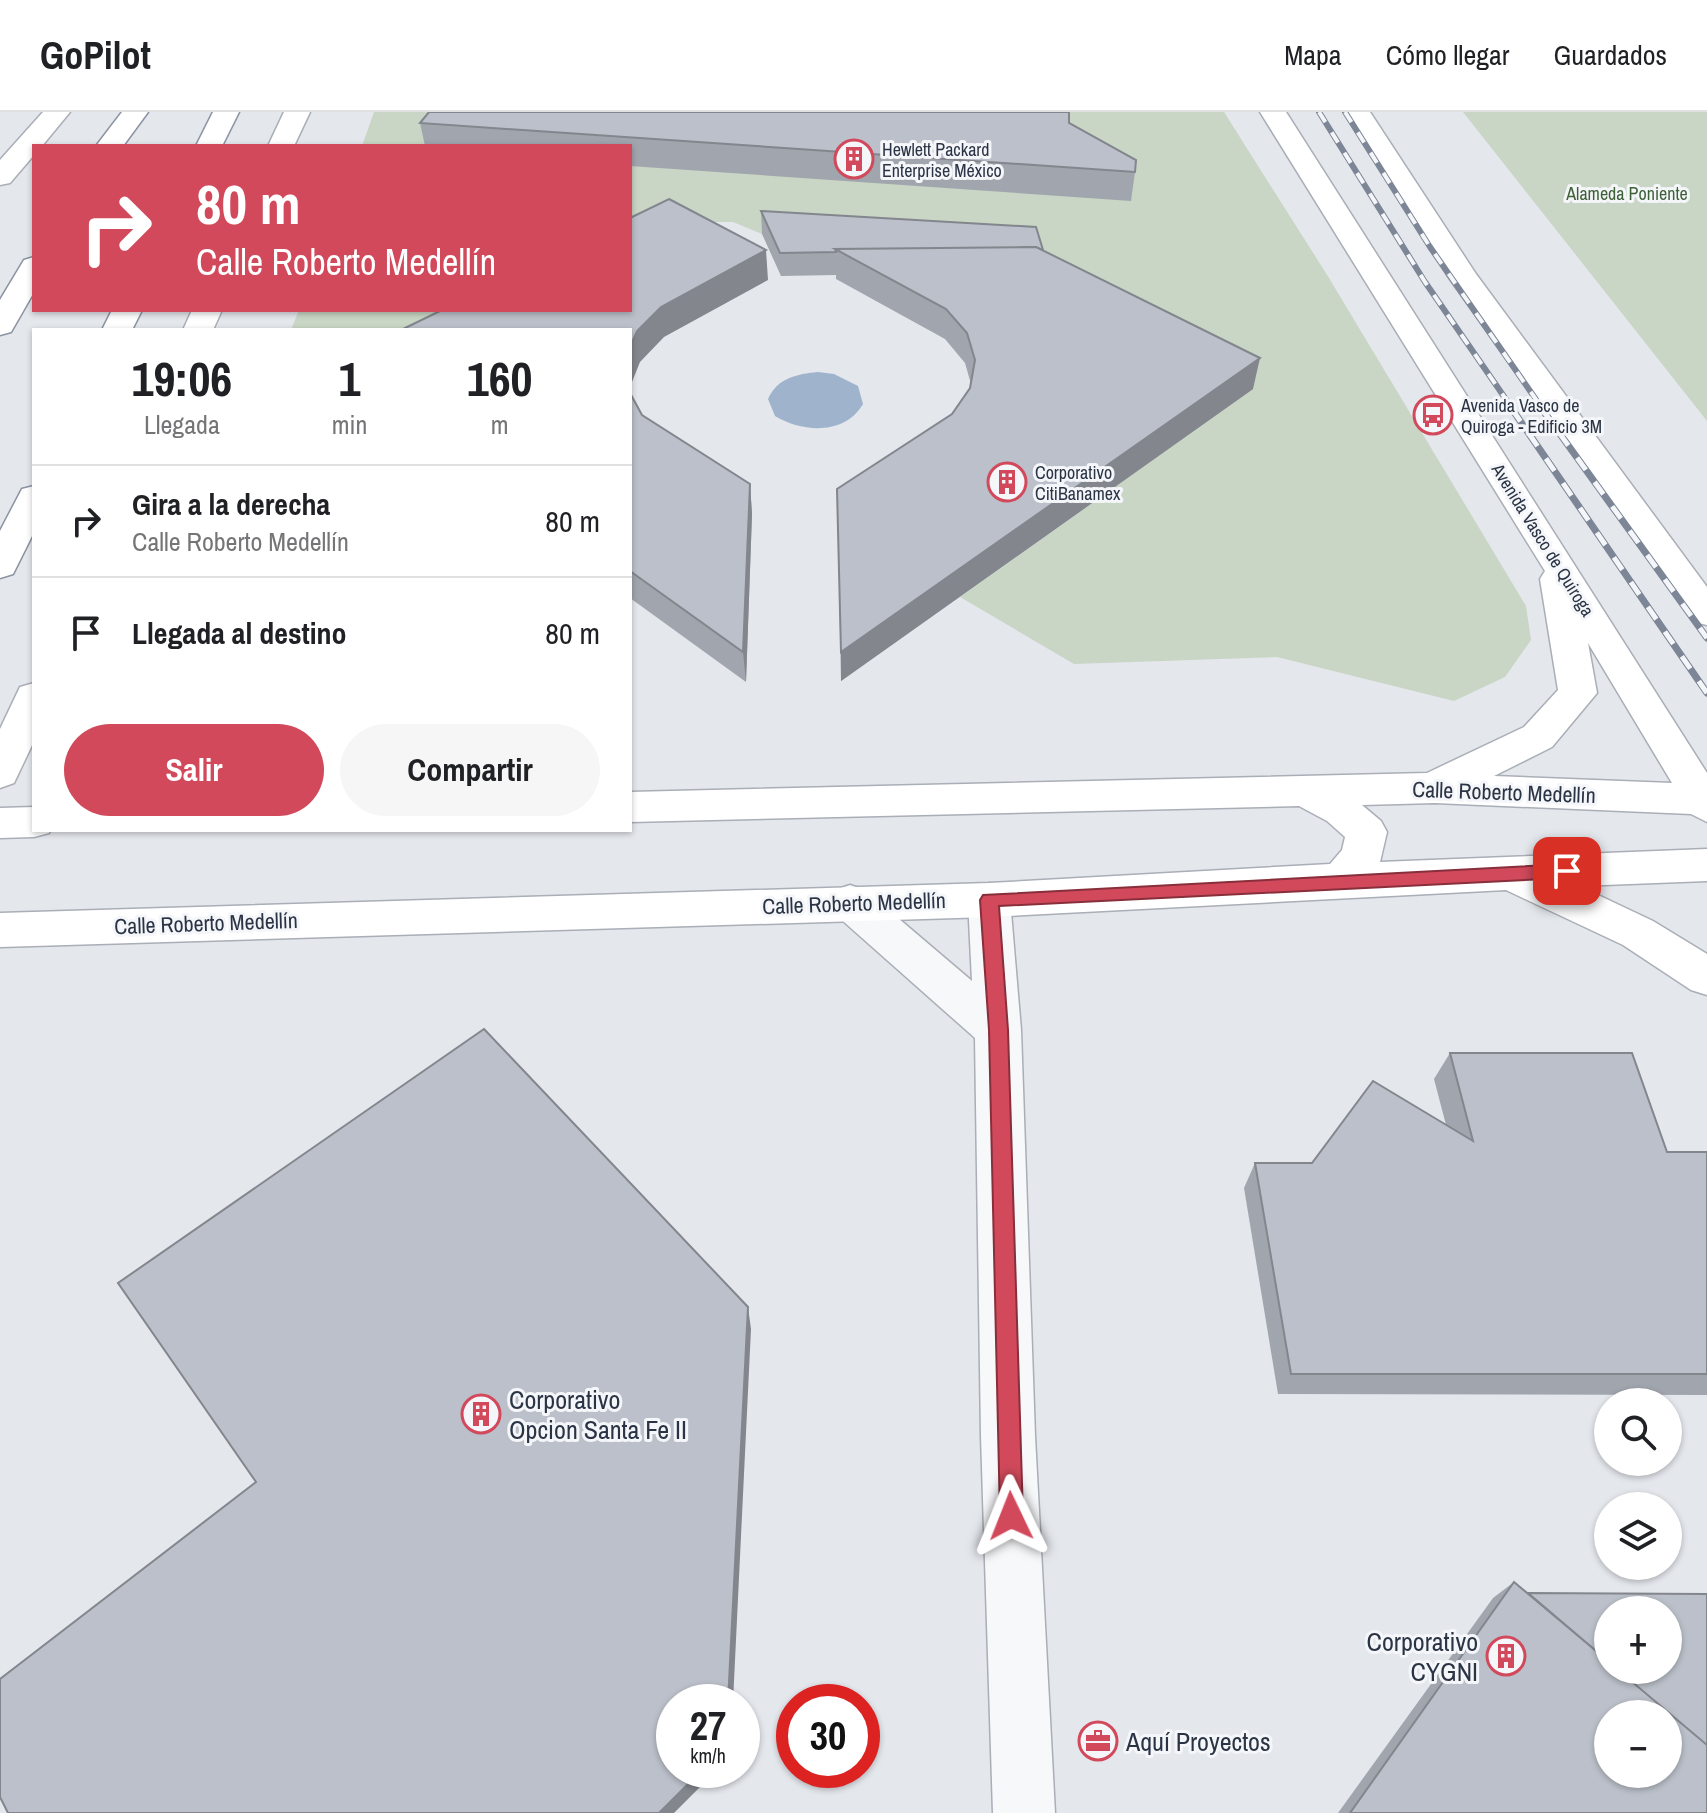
<!DOCTYPE html>
<html lang="es">
<head>
<meta charset="utf-8">
<style>
	body { margin:0; font-family:"Archivo Narrow",sans-serif; background:#f6f6f6; color:#202124; height:100vh; display:flex; flex-direction:column; font-size:30px; white-space:nowrap }
	* { box-sizing:border-box; margin:0 }
	p { font-size:26px; color:#757577 }
	.icon { flex:none; width:44px; height:44px; fill:none; stroke:currentColor; stroke-width:2; stroke-linecap:round; stroke-linejoin:round }
	.map { position:relative; flex:1; overflow:hidden }
	.details { position:absolute; left:32px; top:216px; width:600px; height:504px; display:flex; flex-direction:column; background:#fff; border-radius:0px; box-shadow:0 2px 6px #0004 }
	.details>* { flex:none }
	.banner { position:absolute; left:32px; top:32px; width:600px; height:168px; border-radius:0px; box-shadow:0 2px 6px #0004; background:#d1495b; color:#fff; overflow:hidden }
	.fabs { position:absolute; left:1594px; top:1276px; display:grid; gap:16px }
	.fabs a { display:grid; place-items:center; width:88px; height:88px; border-radius:50%; background:#fff; box-shadow:0 2px 6px #0004; font-size:40px }
	.speed { position:absolute; left:656px; top:1572px; display:flex; gap:16px; font-size:40px; font-weight:700; text-align:center }
	.speed>* { display:grid; place-content:center; width:104px; height:104px; border-radius:50%; background:#fff; box-shadow:0 2px 6px #0004; line-height:1 }
	.speed small { font-size:20px; font-weight:400 }
	.speed .limit { border:12px solid #d22; background:#fff; color:#111 }
	.pin { position:absolute; display:grid; place-items:center; width:68px; height:68px; color:#fff; margin:-34px; border-radius:16px; box-shadow:0 4px 12px #0006 }
	.me { position:absolute; width:88px; margin:-44px; rotate:358deg; stroke-linejoin:round; filter:drop-shadow(0 0 6px #0008) }
	.turn { display:flex; align-items:center; gap:28px; height:168px; padding:0 32px; font-size:36px }
	.turn .icon { width:104px; height:104px; stroke-width:2.5 }
	.turn b { display:block; font-size:56px; line-height:68px }
	.eta { display:flex; justify-content:space-evenly; align-items:center; height:136px; text-align:center }
	.eta b { font-size:48px; font-weight:800; line-height:56px }
	.primary-button { display:flex; gap:16px; margin-top:auto; padding:16px 32px }
	.primary-button a { flex:1; height:92px; border-radius:48px; background:#d1495b; color:#fff; font-size:32px; font-weight:800; line-height:92px; text-align:center }
	.primary-button a+a { background:#f6f6f6; color:#202124 }
	ul { padding:0; list-style:none }
	li { display:flex; align-items:center; gap:24px; height:112px; padding:0 32px; border-top:2px solid #e0e0e0 }
	li div { flex:1 }
	li b { display:block; font-size:30px }
	li em { font-style:normal }
	header { display:flex; align-items:center; gap:48px; box-sizing:border-box; height:112px; padding:0 40px; background:#fff; border-bottom:2px solid #e0e0e0 }
	header strong { font-size:38px }
	nav { display:flex; gap:44px; margin-inline-start:auto; font-size:28px }
	.map>svg:first-child { display:block }
	.green { fill:#c9d6c5 }
	.water { fill:#9fb4cc }
	.lines { fill:none; stroke-linecap:round; stroke-linejoin:round }
	.street-casing { stroke:#a9aeb7; stroke-width:3 }
	.secondary-casing { stroke:#a9aeb7; stroke-width:3 }
	.highway-casing { stroke:#8b94a3; stroke-width:3 }
	.street { fill:#f7f8fa; fill-rule:evenodd }
	.secondary { fill:#fff; fill-rule:evenodd }
	.highway { fill:#fff; fill-rule:evenodd }
	.rail-far1-casing { stroke:#7d8696; stroke-width:6 }
	.rail-casing { stroke:#7d8696; stroke-width:7 }
	.rail-far1 { stroke:#f4f6f9; stroke-width:4; stroke-dasharray:12; stroke-linecap:butt }
	.rail { stroke:#f4f6f9; stroke-width:5; stroke-dasharray:15; stroke-linecap:butt }
	.wall { fill:#a1a5ae }
	.shaded-wall { fill:#83868d }
	.building { fill:#bbc0ca; stroke:#83868d; stroke-width:2; fill-rule:evenodd }
	.route { fill:#d1495b; stroke:#882f3b; stroke-width:2 }
	.labels { text-anchor:middle; dominant-baseline:central; stroke-width:6; stroke-linejoin:round; paint-order:stroke }
	.far-poi-label { font-size:18px; fill:#2b3445; stroke:#f4f6f9; text-anchor:start }
	.far-park-label { font-size:18px; fill:#3f6138; stroke:#f4f6f9 }
	.far-street-label { font-size:18px; fill:#2b3445; stroke:#f4f6f9 }
	.street-label { font-size:22px; fill:#2b3445; stroke:#f4f6f9 }
	.near-poi-label { font-size:26px; fill:#2b3445; stroke:#f4f6f9; text-anchor:start }
</style>
</head>
<body>
<header>
<strong>GoPilot</strong>
<nav><a>Mapa</a><a>Cómo llegar</a><a>Guardados</a></nav>
</header>
<div class="map">
<svg width="1707" height="1701" viewBox="0 0 1707 1701">
	<rect width="100%" height="100%" fill="#e4e7ec"/>
	<path class="green" d="M 374,0 L 505,0 L 431,34 L 362,34 Z
		M 991,0 L 1224,0 L 1329,166 L 1526,494 L 1531,528 L 1505,565 L 1454,589 L 1277,545 L 1074,552 L 960,485 L 1252,277 L 762,122 L 733,110 L 678,110 L 630,138 L 630,54 Z
		M 1463,0 L 1707,0 L 1707,309 Z
		M 299,198 L 509,198 L 469,218 L 291,218 Z"/>
	<path class="water" d="M 818,260 L 834,262 L 858,274 L 863,292 C 845,323 803,321 775,304 L 768,287 C 777,266 797,262 818,260 Z"/>
	<g class="lines">
		<g class="street-casing">
			<path id="street" d="M 989,771 L 1004,776 L 1010,788 L 1021,918 L 1035,1324 L 1055,1701 L 993,1701 L 981,1324 L 975,926 L 835,802 L 829,790 L 835,778 L 850,773 L 865,778 L 972,869 L 968,788 L 974,776 Z"/>
		</g>
		<g class="secondary-casing">
			<path id="secondary" d="M 43,0 L 70,0 L 42,34 L 34,34 L 34,43 L 10,71 L 0,73 L 0,48 Z
				M 284,0 L 310,0 L 294,34 L 268,34 Z
				M 1260,0 L 1286,0 L 1707,661 L 1707,710 L 1691,702 L 1435,691 L 1362,693 L 1381,709 L 1387,720 L 1380,750 L 1707,737 L 1707,769 L 1579,774 L 1653,809 L 1707,842 L 1707,883 L 1691,878 L 1623,833 L 1506,778 L 989,805 L 0,835 L 0,801 L 989,771 L 1330,752 L 1342,738 L 1345,725 L 1327,709 L 1299,694 L 630,710 L 630,680 L 1427,661 L 1524,615 L 1558,578 L 1540,467 L 1545,459 ZM 1588,531 L 1672,671 L 1494,664 L 1552,635 L 1597,581 Z
				M 1344,0 L 1370,0 L 1476,162 L 1707,475 L 1707,513 L 1694,510 L 1449,166 Z
				M 192,198 L 222,198 L 213,218 L 183,218 Z
				M 34,571 L 34,629 L 14,671 L 0,676 L 0,617 L 20,575 Z
				M 34,695 L 34,718 L 50,718 L 49,721 L 34,725 L 0,726 L 0,696 Z"/>
		</g>
		<g class="highway-casing">
			<path id="highway" d="M 122,0 L 148,0 L 123,34 L 96,34 Z
				M 213,0 L 239,0 L 222,34 L 196,34 Z
				M 34,145 L 34,180 L 11,220 L 0,223 L 0,188 L 24,148 Z
				M 112,198 L 142,198 L 132,218 L 102,218 Z
				M 34,374 L 34,420 L 13,462 L 0,466 L 0,419 L 22,377 Z"/>
		</g>
		<use href="#street" class="street"/>
		<use href="#secondary" class="secondary"/>
		<use href="#highway" class="highway"/>
		<g class="rail-far1-casing">
			<path id="rail-far1" d="M 1319,0 L 1425,170 L 1514,299
				M 1345,0 L 1430,135 L 1544,299"/>
		</g>
		<g class="rail-casing">
			<path id="rail" d="M 1512,297 L 1707,581
				M 1542,297 L 1707,526"/>
		</g>
		<use href="#rail-far1" class="rail-far1"/>
		<use href="#rail" class="rail"/>
	</g>
	<path class="wall" d="M 420,11 L 1069,11 L 1135,60 L 1131,89 L 630,54 L 630,34 L 425,34 Z
		M 761,99 L 1043,139 L 1253,277 L 841,569 L 837,377 L 952,302 L 970,276 L 971,272 L 965,251 L 945,227 L 836,167 L 836,163 L 781,164 L 762,122 Z
		M 630,281 L 642,303 L 750,372 L 752,402 L 746,570 L 630,486 Z
		M 1450,941 L 1667,1040 L 1707,1040 L 1707,1283 L 1278,1282 L 1244,1076 L 1255,1051 L 1312,1051 L 1446,1013 L 1434,967 Z
		M 1514,1470 L 1707,1701 L 1338,1701 L 1493,1486 Z"/>
	<path class="shaded-wall" d="M 766,138 L 768,168 L 664,225 L 640,250 L 630,275 L 630,235 L 637,219 L 661,195 Z
		M 1260,246 L 1253,277 L 841,569 L 841,540 Z
		M 750,372 L 752,402 L 746,570 L 743,540 Z
		M 748,1195 L 751,1217 L 733,1590 L 728,1590 Z
		M 702,1658 L 717,1658 L 674,1701 L 659,1701 Z"/>
	<path class="building" d="M 429,0 L 1069,0 L 1069,11 L 1136,48 L 1135,60 L 420,11 Z
		M 669,87 L 766,138 L 661,195 L 637,219 L 630,235 L 630,218 L 401,218 L 442,198 L 630,198 L 630,106 Z
		M 761,99 L 1036,115 L 1043,138 L 1036,135 L 835,137 L 836,140 L 780,141 Z
		M 1036,135 L 1260,246 L 841,540 L 837,377 L 952,302 L 970,276 L 975,248 L 967,221 L 946,197 L 835,137 Z
		M 630,281 L 642,303 L 750,372 L 743,540 L 630,459 Z
		M 484,917 L 748,1195 L 728,1590 L 674,1590 L 674,1658 L 702,1658 L 659,1701 L 8,1701 L 0,1685 L 0,1567 L 256,1370 L 118,1171 Z
		M 1450,941 L 1632,941 L 1667,1040 L 1707,1040 L 1707,1262 L 1291,1262 L 1255,1051 L 1312,1051 L 1373,969 L 1473,1029 Z
		M 1514,1470 L 1608,1549 L 1608,1558 L 1618,1558 L 1707,1633 L 1707,1701 L 1350,1701 ZM 1608,1602 L 1668,1602 L 1668,1662 L 1608,1662 Z
		M 1528,1481 L 1707,1482 L 1707,1633 L 1618,1558 L 1668,1558 L 1668,1498 L 1608,1498 L 1608,1549 Z"/>
	<path class="route" d="M 1567,752 L 1576,759 L 1567,766 L 999,794 L 1008,918 L 1023,1404 L 1020,1413 L 1011,1416 L 1003,1413 L 1000,1404 L 989,918 L 980,788 L 983,783 Z"/>
	<defs>
		<g id="building-ring" transform="scale(2)"><circle r="9.5" fill="#f4f6f9" stroke="#d1495b" stroke-width="1.5"/><path d="M-4-6H4V6H1V3H-1V6H-4ZM-2.5-4.3h1.7v1.8h-1.7ZM.8-4.3h1.7v1.8H.8ZM-2.5-1h1.7V.8h-1.7ZM.8-1h1.7V.8H.8Z" fill="#d1495b"/></g>
		<g id="bus-ring" transform="scale(2)"><circle r="9.5" fill="#f4f6f9" stroke="#d1495b" stroke-width="1.5"/><path d="M-5-6H5V4H4V6H2V4H-2V6H-4V4H-5ZM-3.5-4V0h7V-4ZM-3.5 1.2v1.5H-2V1.2ZM2 1.2v1.5H3.5V1.2Z" fill="#d1495b"/></g>
		<g id="office-ring" transform="scale(2)"><circle r="9.5" fill="#f4f6f9" stroke="#d1495b" stroke-width="1.5"/><path d="M-6-3h4V-5.5h4V-3h4V5H-6ZM-1-4.5V-3h2v-1.5ZM-6 0V1H6V0Z" fill="#d1495b"/></g>
	</defs>
	<g fill-rule="evenodd">
		<use href="#building-ring" x="854" y="47"/>
		<use href="#bus-ring" x="1433" y="303"/>
		<use href="#building-ring" x="1007" y="370"/>
		<use href="#building-ring" x="481" y="1302"/>
		<use href="#building-ring" x="1506" y="1544"/>
		<use href="#office-ring" x="1098" y="1629"/>
	</g>
	<g class="labels">
		<g class="far-poi-label">
			<text x="882" y="37">Hewlett Packard<tspan x="882" dy="21">Enterprise México</tspan></text>
			<text x="1461" y="293">Avenida Vasco de<tspan x="1461" dy="21">Quiroga - Edificio 3M</tspan></text>
			<text x="1035" y="360">Corporativo<tspan x="1035" dy="21">CitiBanamex</tspan></text>
		</g>
		<g class="far-park-label">
			<text x="1627" y="81">Alameda Poniente</text>
		</g>
		<g class="far-street-label">
			<text transform="translate(1543 428) rotate(58)">Avenida Vasco de Quiroga</text>
		</g>
		<g class="street-label">
			<text transform="translate(1504 680) rotate(2)">Calle Roberto Medellín</text>
			<text transform="translate(854 791) rotate(-2)">Calle Roberto Medellín</text>
			<text transform="translate(206 811) rotate(-2)">Calle Roberto Medellín</text>
		</g>
		<g class="near-poi-label">
			<text x="509" y="1287">Corporativo<tspan x="509" dy="30">Opcion Santa Fe II</tspan></text>
			<text x="1478" y="1529" text-anchor="end">Corporativo<tspan x="1478" dy="30">CYGNI</tspan></text>
			<text x="1126" y="1629">Aquí Proyectos</text>
		</g>
	</g>
</svg>
<div class="fabs">
<a><svg class="icon" aria-label="search" viewBox="0 0 24 24"><circle cx="10" cy="10" r="6"/><path d="M15 15l6 6"/></svg></a>
<a><svg class="icon" aria-label="layers" viewBox="0 0 24 24"><path d="M12 4l9 5-9 5-9-5zM3 14l9 5 9-5"/></svg></a>
<a>+</a>
<a>−</a>
</div>
<div class="speed"><div>27<small>km/h</small></div><div class="limit">30</div></div>
<div class="pin" style="left:1567px;top:759px;background:#d93025"><svg class="icon" aria-label="arrive" viewBox="0 0 24 24"><path d="M6 21V4h12l-3 4 3 4H6"/></svg></div>
<svg class="me" style="left:1011px;top:1404px" viewBox="-20 -20 40 40"><path d="M0-17L14 15 0 8-14 15z" fill="#d1495b" stroke="#fff" stroke-width="4"/></svg>
<div class="banner">
<div class="turn"><svg class="icon" aria-label="right" viewBox="0 0 24 24"><path d="M7 20v-9h11M14 6l5 5-5 5"/></svg><div><b>80 m</b>Calle Roberto Medellín</div></div>
</div>
<section class="details">
<div class="eta">
<div><b>19:06</b><p>Llegada</p></div>
<div><b>1</b><p>min</p></div>
<div><b>160</b><p>m</p></div>
</div>
<ul>
<li><svg class="icon" aria-label="right" viewBox="0 0 24 24"><path d="M7 20v-9h11M14 6l5 5-5 5"/></svg><div><b>Gira a la derecha</b><p>Calle Roberto Medellín</p></div><em>80 m</em></li>
<li><svg class="icon" aria-label="arrive" viewBox="0 0 24 24"><path d="M6 21V4h12l-3 4 3 4H6"/></svg><div><b>Llegada al destino</b></div><em>80 m</em></li>
</ul>
<div class="primary-button"><a>Salir</a><a>Compartir</a></div>
</section>
</div>
</body>
</html>
